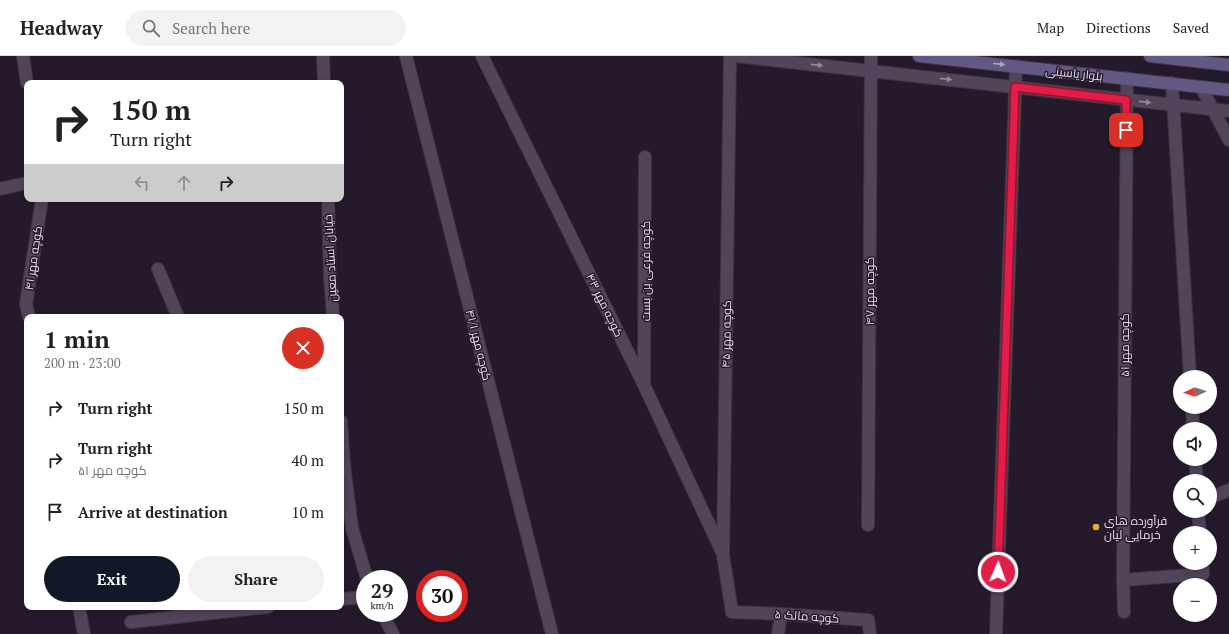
<!DOCTYPE html>
<html lang="en">
<head>
<meta charset="utf-8">
<style>
	body { margin:0; font-family:"PT Serif",Cairo,serif; background:#f2f2f2; color:#222; height:100vh; display:flex; flex-direction:column; font-size:15px; white-space:nowrap }
	* { box-sizing:border-box; margin:0 }
	p { font-size:13px; color:#767676 }
	.icon { flex:none; width:22px; height:22px; fill:none; stroke:currentColor; stroke-width:2; stroke-linecap:round; stroke-linejoin:round }
	.map { position:relative; flex:1; overflow:hidden }
	.side { position:absolute; left:24px; top:258px; width:320px; height:296px; display:flex; flex-direction:column; background:#fff; border-radius:8px; box-shadow:0 2px 10px #0003 }
	.side>* { flex:none }
	.hud { position:absolute; left:24px; top:24px; width:320px; height:122px; border-radius:8px; box-shadow:0 2px 10px #0003; background:#fff; color:#222; overflow:hidden }
	.needle { width:26px; rotate:266deg }
	.controls { position:absolute; left:1173px; top:314px; display:grid; gap:8px }
	.controls a { display:grid; place-items:center; width:44px; height:44px; border-radius:50%; background:#fff; box-shadow:0 2px 10px #0003; font-size:20px }
	.speed { position:absolute; left:356px; top:514px; display:flex; gap:8px; font-size:20px; font-weight:700; text-align:center }
	.speed>* { display:grid; place-content:center; width:52px; height:52px; border-radius:50%; background:#fff; box-shadow:0 2px 10px #0003; line-height:1 }
	.speed small { font-size:10px; font-weight:400 }
	.speed .limit { border:6px solid #d22; background:#fff; color:#111 }
	.pin { position:absolute; display:grid; place-items:center; width:34px; height:34px; color:#fff; margin:-17px; border-radius:8px; box-shadow:0 2px 6px #0006 }
	.me { position:absolute; width:44px; margin:-22px; rotate:2deg; stroke-linejoin:round; filter:drop-shadow(0 0 3px #0008) }
	.turn { display:flex; align-items:center; gap:14px; height:84px; padding:0 20px; font-size:18px }
	.turn .icon { width:52px; height:52px; stroke-width:2.5 }
	.turn b { display:block; font-size:28px; line-height:34px }
	.lanes { display:flex; align-items:center; height:38px; padding:0 20px; background:#0003; justify-content:center; gap:20px; direction:ltr }
	.lanes .off { opacity:.35 }
	.round { display:grid; place-items:center; flex:none; width:42px; height:42px; border-radius:21px; background:#f2f2f2 }
	.head { display:flex; align-items:center; justify-content:space-between; height:68px; padding:0 20px }
	h1 { font-size:24px; font-weight:800; line-height:30px }
	.primary-button { display:flex; gap:8px; margin-top:auto; padding:8px 20px }
	.primary-button a { flex:1; height:46px; border-radius:24px; background:#111827; color:#fff; font-size:16px; font-weight:800; line-height:46px; text-align:center }
	.primary-button a+a { background:#f2f2f2; color:#222 }
	ul { padding:0; list-style:none }
	li { display:flex; align-items:center; gap:12px; height:52px; padding:0 20px }
	li div { flex:1 }
	li b { display:block; font-size:15px }
	li em { font-style:normal }
	header { display:flex; align-items:center; gap:24px; box-sizing:border-box; height:56px; padding:0 20px; background:#fff; border-bottom:1px solid #e0e0e0 }
	header strong { font-size:19px }
	nav { display:flex; gap:22px; margin-inline-start:auto; font-size:14px }
	.search { width:280px; height:36px; background:#f2f2f2; display:flex; align-items:center; gap:10px; box-sizing:border-box; padding:0 14px; border-radius:22px; color:#767676; font-size:15px }
	.map>svg:first-child { display:block }
	.lines { fill:none; stroke-linecap:round; stroke-linejoin:round }
	.minor-casing { stroke:#3d3543; stroke-width:14 }
	.tertiary-casing { stroke:#3d3543; stroke-width:14 }
	.secondary-casing { stroke:#3d3543; stroke-width:14 }
	.minor { stroke:#51455a; stroke-width:12 }
	.tertiary { stroke:#51455a; stroke-width:12 }
	.secondary { stroke:#635884; stroke-width:12 }
	.oneway { fill:#aaa1bc }
	.oneway2 { fill:#94899b }
	.route-casing { stroke:#92132f; stroke-width:10 }
	.route { stroke:#e11d48; stroke-width:7 }
	.poi-dot { fill:#e6ac36; stroke:#251a2c; stroke-width:1.5 }
	.labels { text-anchor:middle; dominant-baseline:central; stroke-width:3; stroke-linejoin:round; paint-order:stroke }
	.street-label { font-size:12px; fill:#e5ddea; stroke:#251a2c }
	.poi-label { font-size:12px; fill:#e5ddea; stroke:#251a2c; text-anchor:start }
</style>
</head>
<body>
<header>
<strong>Headway</strong>
<div class="search"><svg class="icon" aria-label="search" viewBox="0 0 24 24"><circle cx="10" cy="10" r="6"/><path d="M15 15l6 6"/></svg>Search here</div>
<nav><a>Map</a><a>Directions</a><a>Saved</a></nav>
</header>
<div class="map">
<svg width="1229" height="578" viewBox="0 0 1229 578">
	<rect width="100%" height="100%" fill="#251a2c"/>
	<g class="lines">
		<g class="minor-casing">
			<path id="minor" d="M 23,0 L 27,27
				M 406,0 L 552,578
				M 482,0 L 644,329 L 722,496
				M 730,0 L 723,499 L 732,556 L 781,558 L 868,564 L 870,578
				M 736,0 L 1229,55
				M 1172,27 L 1190,321
				M 1201,31 L 1229,84
				M 0,133 L 27,127
				M 158,213 L 178,261
				M 29,261 L 26,248 L 42,143
				M 644,326 L 645,101
				M 1192,351 L 1193,373
				M 1195,403 L 1197,425
				M 1210,442 L 1229,434
				M 1198,455 L 1200,477
				M 868,469 L 871,0
				M 1123,524 L 1203,518 L 1202,507
				M 341,543 L 365,541
				M 79,551 L 84,578
				M 1124,556 L 1123,524 L 1127,22
				M 131,566 L 268,551
				M 778,578 L 781,558
				M 996,578 L 1016,10"/>
		</g>
		<g class="tertiary-casing">
			<path id="tertiary" d="M 323,0 L 324,27
				M 328,143 L 330,220 L 333,261
				M 341,365 L 344,409 L 352,472 L 367,523
				M 382,557 L 393,578"/>
		</g>
		<g class="secondary-casing">
			<path id="secondary" d="M 919,0 L 1229,34
				M 1150,0 L 1229,9"/>
		</g>
		<use href="#minor" class="minor"/>
		<use href="#tertiary" class="tertiary"/>
		<use href="#secondary" class="secondary"/>
	</g>
	<defs><path id="oneway-solid" d="M-6-.8H1V-3.2L6.5 0L1 3.2V.8H-6Z"/></defs>
	<use class="oneway" href="#oneway-solid" transform="translate(999 8) rotate(6)"/>
	<g class="oneway2">
		<use href="#oneway-solid" transform="translate(817 9) rotate(6)"/>
		<use href="#oneway-solid" transform="translate(946 23) rotate(6)"/>
		<use href="#oneway-solid" transform="translate(1145 46) rotate(6)"/>
	</g>
	<g class="lines">
		<g class="route-casing">
			<path id="route" d="M 998,516 L 1015,31 L 1126,44 L 1126,74"/>
		</g>
		<use href="#route" class="route"/>
	</g>
	<circle class="poi-dot" cx="1096" cy="471" r="4"/>
	<g class="labels">
		<g class="street-label">
			<text transform="translate(1074 17) rotate(6)">بلوار یاسینی</text>
			<text transform="translate(33 202) rotate(-82)">کوچه مهر ۴۱</text>
			<text transform="translate(330 202) rotate(-93)">خیابان استاد معین</text>
			<text transform="translate(645 215) rotate(-90)">کوچه فرعی بن بست</text>
			<text transform="translate(869 235) rotate(-90)">کوچه مهر ۴۷</text>
			<text transform="translate(605 249) rotate(64)">کوچه مهر ۴۳</text>
			<text transform="translate(726 278) rotate(-89)">کوچه مهر ۴۵</text>
			<text transform="translate(479 289) rotate(76)">کوچه مهر ۴۱/۱</text>
			<text transform="translate(1124 289) rotate(-90)">کوچه مهر ۵۱</text>
			<text transform="translate(807 560) rotate(4)">کوچه مالک ۵</text>
		</g>
		<g class="poi-label">
			<text x="1104" y="464">فرآورده های<tspan x="1104" dy="14">خرمایی لیان</tspan></text>
		</g>
	</g>
</svg>
<div class="controls">
<a><svg class="needle" viewBox="-14 -14 28 28"><path d="M0-13l5 13h-10z" fill="#e53935"/><path d="M0 13l5-13h-10z" fill="#767676"/></svg></a>
<a><svg class="icon" aria-label="sound" viewBox="0 0 24 24"><path d="M4 9h4l5-4v14l-5-4H4zM17 9q2 3 0 6"/></svg></a>
<a><svg class="icon" aria-label="search" viewBox="0 0 24 24"><circle cx="10" cy="10" r="6"/><path d="M15 15l6 6"/></svg></a>
<a>+</a>
<a>−</a>
</div>
<div class="speed"><div>29<small>km/h</small></div><div class="limit">30</div></div>
<div class="pin" style="left:1126px;top:74px;background:#d93025"><svg class="icon" aria-label="arrive" viewBox="0 0 24 24"><path d="M6 21V4h12l-3 4 3 4H6"/></svg></div>
<svg class="me" style="left:998px;top:516px" viewBox="-20 -20 40 40"><circle r="17" fill="#e11d48" stroke="#fff" stroke-width="3"/><path d="M0-11L8 9 0 5-8 9z" fill="#fff"/></svg>
<div class="hud">
<div class="turn"><svg class="icon" aria-label="right" viewBox="0 0 24 24"><path d="M7 20v-9h11M14 6l5 5-5 5"/></svg><div><b>150 m</b>Turn right</div></div>
<div class="lanes"><svg class="icon off" aria-label="left" viewBox="0 0 24 24"><path d="M17 20v-9H6M10 6l-5 5 5 5"/></svg><svg class="icon off" aria-label="ahead" viewBox="0 0 24 24"><path d="M12 20V5M6 11l6-6 6 6"/></svg><svg class="icon" aria-label="right" viewBox="0 0 24 24"><path d="M7 20v-9h11M14 6l5 5-5 5"/></svg></div>
</div>
<section class="side">
<div class="head"><div><h1>1 min</h1><p>200 m · 23:00</p></div><a class="round" style="background:#d93025;color:#fff"><svg class="icon" aria-label="close" viewBox="0 0 24 24"><path d="M6 6l12 12M18 6L6 18"/></svg></a></div>
<ul>
<li><svg class="icon" aria-label="right" viewBox="0 0 24 24"><path d="M7 20v-9h11M14 6l5 5-5 5"/></svg><div><b>Turn right</b></div><em>150 m</em></li>
<li><svg class="icon" aria-label="right" viewBox="0 0 24 24"><path d="M7 20v-9h11M14 6l5 5-5 5"/></svg><div><b>Turn right</b><p>کوچه مهر ۵۱</p></div><em>40 m</em></li>
<li><svg class="icon" aria-label="arrive" viewBox="0 0 24 24"><path d="M6 21V4h12l-3 4 3 4H6"/></svg><div><b>Arrive at destination</b></div><em>10 m</em></li>
</ul>
<div class="primary-button"><a>Exit</a><a>Share</a></div>
</section>
</div>
</body>
</html>
